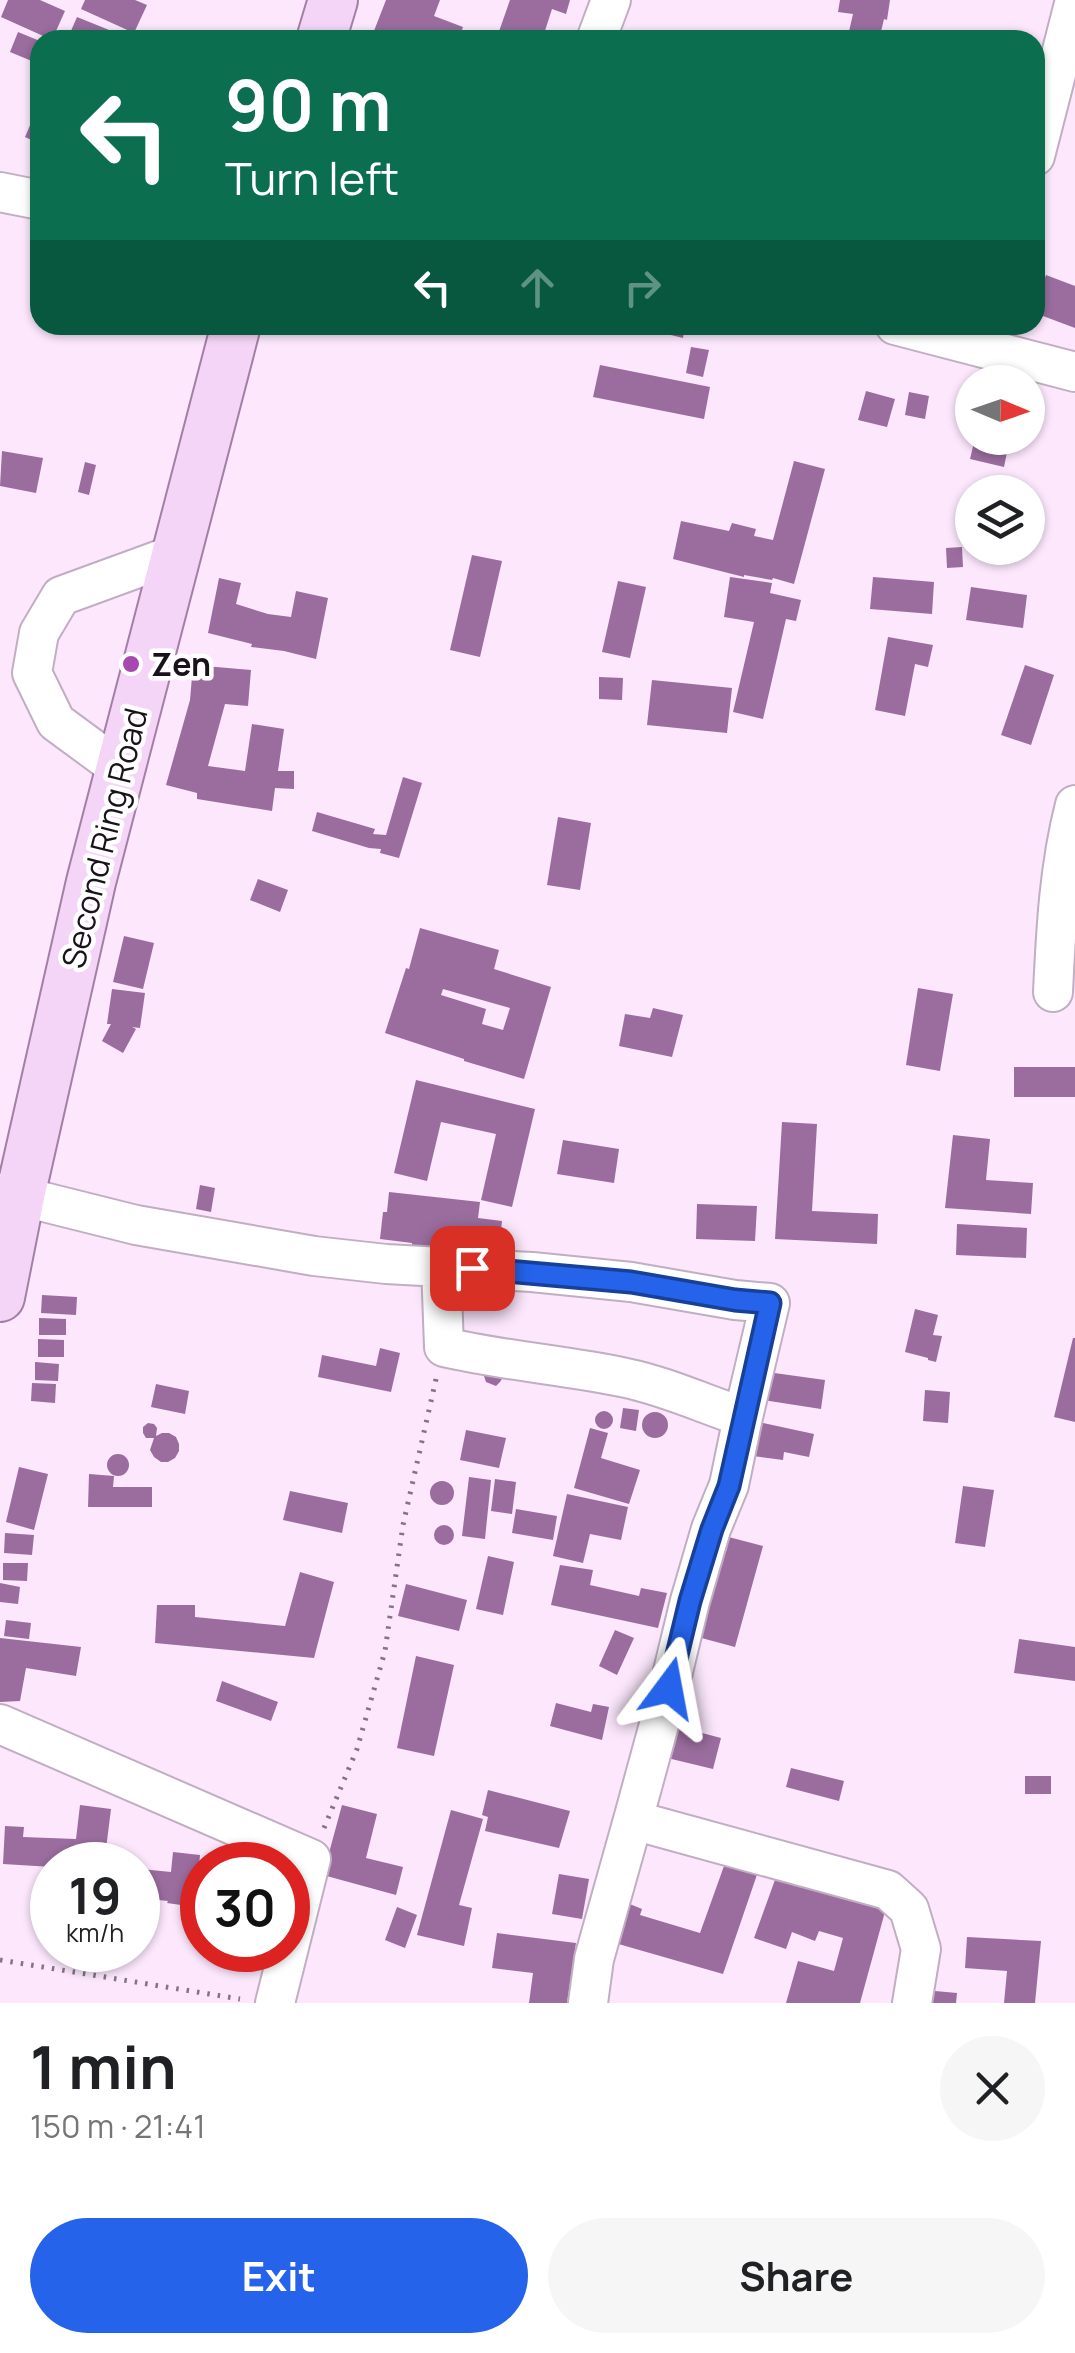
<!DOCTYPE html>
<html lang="en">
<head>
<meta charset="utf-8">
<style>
	body { margin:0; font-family:Manrope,sans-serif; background:#f6f6f6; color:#202124; height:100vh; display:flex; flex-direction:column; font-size:38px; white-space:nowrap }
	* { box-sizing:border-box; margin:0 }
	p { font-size:32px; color:#757577 }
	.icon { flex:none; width:55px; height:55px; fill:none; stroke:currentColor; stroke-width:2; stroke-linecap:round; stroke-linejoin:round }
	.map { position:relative; height:2003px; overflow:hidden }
	.drawer { display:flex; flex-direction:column; background:#fff; flex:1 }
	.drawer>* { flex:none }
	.top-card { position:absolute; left:30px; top:30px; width:1015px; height:305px; border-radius:30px; box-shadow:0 2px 8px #0004; background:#0b6e4f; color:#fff; overflow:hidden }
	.needle { width:65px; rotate:92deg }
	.controls { position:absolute; left:955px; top:365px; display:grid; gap:20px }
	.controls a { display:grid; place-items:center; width:90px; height:90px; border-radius:50%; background:#fff; box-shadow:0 2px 8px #0004; font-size:50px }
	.speed { position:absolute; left:30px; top:1842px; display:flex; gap:20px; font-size:50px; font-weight:700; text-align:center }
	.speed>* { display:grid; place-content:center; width:130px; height:130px; border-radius:50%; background:#fff; box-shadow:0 2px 8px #0004; line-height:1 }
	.speed small { font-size:25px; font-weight:400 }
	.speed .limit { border:15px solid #d22; background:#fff; color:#111 }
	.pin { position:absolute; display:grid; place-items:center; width:85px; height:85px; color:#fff; margin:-42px; border-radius:20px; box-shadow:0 5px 15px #0006 }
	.me { position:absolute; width:110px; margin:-55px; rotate:13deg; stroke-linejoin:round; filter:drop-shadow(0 0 8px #0008) }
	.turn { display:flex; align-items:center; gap:35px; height:210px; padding:0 30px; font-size:45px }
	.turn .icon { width:130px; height:130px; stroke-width:2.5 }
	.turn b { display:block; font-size:70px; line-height:85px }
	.lanes { display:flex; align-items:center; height:95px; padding:0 30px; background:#0003; justify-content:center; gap:50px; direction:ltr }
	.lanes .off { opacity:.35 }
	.round { display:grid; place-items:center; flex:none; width:105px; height:105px; border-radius:52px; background:#f6f6f6 }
	.head { display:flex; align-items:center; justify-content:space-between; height:170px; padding:0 30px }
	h1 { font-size:60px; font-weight:700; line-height:75px }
	.cta { display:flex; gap:20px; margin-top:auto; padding:20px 30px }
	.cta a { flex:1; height:115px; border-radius:60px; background:#2563eb; color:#fff; font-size:40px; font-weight:700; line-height:115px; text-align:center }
	.cta a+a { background:#f6f6f6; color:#202124 }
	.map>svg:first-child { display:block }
	.building { fill:#9a6d9e; fill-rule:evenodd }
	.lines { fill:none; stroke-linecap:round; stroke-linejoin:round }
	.minor-casing { stroke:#c1aec2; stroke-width:42 }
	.major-casing { stroke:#a37fa6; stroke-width:52 }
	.path { stroke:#827483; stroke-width:5; stroke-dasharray:2.5 8; stroke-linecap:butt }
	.minor { stroke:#fff; stroke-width:38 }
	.major { stroke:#f5d5f7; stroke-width:48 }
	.route-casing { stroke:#184099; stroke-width:25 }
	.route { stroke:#2563eb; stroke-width:18 }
	.poi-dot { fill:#a748b0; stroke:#fff; stroke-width:4 }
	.labels { text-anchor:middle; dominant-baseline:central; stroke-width:9; stroke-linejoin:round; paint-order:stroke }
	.poi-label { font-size:32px; font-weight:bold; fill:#19121a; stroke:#fff; text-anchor:start }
	.street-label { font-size:32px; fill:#19121a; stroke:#fff }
</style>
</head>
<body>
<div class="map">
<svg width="1075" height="2003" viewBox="0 0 1075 2003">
	<rect width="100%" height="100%" fill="#fce7fd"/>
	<path class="building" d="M 8,0 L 40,0 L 65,11 L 52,40 L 1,17 Z
		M 85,0 L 135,0 L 147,5 L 134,33 L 81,9 Z
		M 386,0 L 440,0 L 434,16 L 463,27 L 459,40 L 383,40 L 372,36 Z
		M 510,0 L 570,0 L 566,14 L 552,9 L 542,40 L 496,40 Z
		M 840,0 L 890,0 L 887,20 L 884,19 L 879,40 L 847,40 L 853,14 L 838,12 Z
		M 77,17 L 134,40 L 67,40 Z
		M 18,32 L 40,41 L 39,64 L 10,52 Z
		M 40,102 L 40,144 L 25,137 Z
		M 1046,275 L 1075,286 L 1075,328 L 1035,313 L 1035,304 Z
		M 665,325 L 685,325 L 683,338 L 663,333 Z
		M 691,347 L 709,350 L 703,377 L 686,373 Z
		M 600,365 L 710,387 L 704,419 L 593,397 Z
		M 866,391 L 895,399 L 887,427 L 858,420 Z
		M 909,392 L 929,396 L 925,419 L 905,415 Z
		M 975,438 L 1010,438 L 1004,467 L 970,459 Z
		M 2,451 L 43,458 L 36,493 L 0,486 Z
		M 794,461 L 825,469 L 794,584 L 773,578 L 772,580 L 744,575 L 744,577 L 673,559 L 681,521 L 729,531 L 732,523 L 756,529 L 754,536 L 773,540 Z
		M 85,462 L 96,465 L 89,495 L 78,492 Z
		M 962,547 L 963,567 L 947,568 L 946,548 Z
		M 472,555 L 502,561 L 480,657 L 450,650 Z
		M 730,577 L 772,583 L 770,593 L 801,600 L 796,621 L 786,619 L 763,719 L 733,712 L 754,622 L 724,617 Z
		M 873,577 L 934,582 L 932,614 L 870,609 Z
		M 219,578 L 241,583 L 236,604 L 268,614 L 291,617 L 296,591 L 328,598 L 316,659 L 284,651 L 251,647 L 252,644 L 208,633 Z
		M 618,581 L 646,587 L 630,658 L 602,652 Z
		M 971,587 L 1027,595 L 1023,628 L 966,620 Z
		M 888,637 L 933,645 L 928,667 L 915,664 L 905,716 L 875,710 Z
		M 193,665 L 251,670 L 248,706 L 225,704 L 208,766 L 245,771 L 252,724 L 284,729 L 278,771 L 294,771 L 294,789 L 275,788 L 272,811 L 197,799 L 197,793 L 166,785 L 190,700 Z
		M 1025,665 L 1054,675 L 1031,745 L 1001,735 Z
		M 599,677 L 623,678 L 622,700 L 599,699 Z
		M 652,680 L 732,688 L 727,733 L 647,725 Z
		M 403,777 L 422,783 L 399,858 L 380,853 L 381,849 L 369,848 L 312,831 L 317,812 L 375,829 L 373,834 L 386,835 Z
		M 558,817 L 591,823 L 580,890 L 547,885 Z
		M 258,879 L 288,890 L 280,912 L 250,900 Z
		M 420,928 L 499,950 L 494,969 L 551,987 L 524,1079 L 464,1061 L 464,1059 L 385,1033 L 406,968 L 409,969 ZM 443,989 L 510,1008 L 503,1030 L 482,1024 L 486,1009 L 441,995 Z
		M 124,936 L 154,943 L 143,989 L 113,982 Z
		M 918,988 L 953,994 L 940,1071 L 906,1065 Z
		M 112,989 L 145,993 L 140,1028 L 132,1027 L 136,1029 L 123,1053 L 102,1041 L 111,1024 L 107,1024 Z
		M 653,1008 L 683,1015 L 672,1057 L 619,1046 L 625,1014 L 650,1018 Z
		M 1014,1067 L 1075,1067 L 1075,1097 L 1014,1097 Z
		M 416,1080 L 535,1109 L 512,1207 L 481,1200 L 496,1134 L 441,1122 L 427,1181 L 394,1173 Z
		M 782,1122 L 817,1124 L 812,1211 L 878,1214 L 877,1244 L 775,1239 Z
		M 953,1135 L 990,1139 L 986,1180 L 1033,1183 L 1031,1214 L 945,1208 Z
		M 563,1140 L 619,1149 L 614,1183 L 557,1174 Z
		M 200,1185 L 215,1188 L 211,1212 L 196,1209 Z
		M 389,1192 L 480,1202 L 478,1218 L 502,1221 L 499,1250 L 466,1245 L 465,1255 L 412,1249 L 412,1243 L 380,1239 L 383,1212 L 387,1212 Z
		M 697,1204 L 757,1206 L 755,1241 L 696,1239 Z
		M 957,1224 L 1027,1228 L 1026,1258 L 956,1255 Z
		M 42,1295 L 77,1297 L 76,1315 L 41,1313 Z
		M 915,1309 L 938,1315 L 933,1335 L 942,1336 L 936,1362 L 928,1360 L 928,1358 L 905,1352 Z
		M 39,1318 L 66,1319 L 66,1335 L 39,1335 Z
		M 1073,1338 L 1075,1338 L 1075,1422 L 1054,1417 Z
		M 38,1339 L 64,1340 L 64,1357 L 38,1357 Z
		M 380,1348 L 400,1353 L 391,1392 L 318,1377 L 322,1355 L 376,1366 Z
		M 35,1362 L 59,1364 L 58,1381 L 35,1380 Z
		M 486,1371 L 503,1377 L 500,1382 L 496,1386 L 486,1382 L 484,1376 Z
		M 767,1372 L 825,1380 L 821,1409 L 763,1400 Z
		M 32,1383 L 56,1384 L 55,1403 L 31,1401 Z
		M 156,1384 L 189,1391 L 185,1414 L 151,1407 Z
		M 925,1390 L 950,1392 L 948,1423 L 923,1421 Z
		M 623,1408 L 639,1410 L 636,1431 L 620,1428 Z
		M595 1420a9 9 0 1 1 18 0a9 9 0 1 1-18 0Z
		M642 1425a13 13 0 1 1 26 0a13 13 0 1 1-26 0Z
		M 758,1422 L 814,1434 L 809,1457 L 784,1452 L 783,1460 L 753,1456 Z
		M 148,1423 L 154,1424 L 157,1428 L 156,1436 L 162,1433 L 169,1433 L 176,1437 L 179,1444 L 179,1451 L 175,1458 L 168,1462 L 161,1462 L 154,1457 L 150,1450 L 154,1438 L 146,1438 L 143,1433 L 143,1427 Z
		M 590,1428 L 608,1433 L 601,1458 L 640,1470 L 629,1504 L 574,1488 Z
		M 466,1430 L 506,1438 L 499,1468 L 460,1460 Z
		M107 1465a11 11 0 1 1 22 0a11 11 0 1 1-22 0Z
		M 19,1467 L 48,1474 L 34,1530 L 6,1522 Z
		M 89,1474 L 114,1476 L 113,1487 L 152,1487 L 152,1507 L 88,1507 Z
		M 469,1477 L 491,1480 L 485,1539 L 462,1536 Z
		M 495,1479 L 516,1482 L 512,1514 L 491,1511 Z
		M430 1493a12 12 0 1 1 24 0a12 12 0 1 1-24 0Z
		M 963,1486 L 994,1490 L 985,1547 L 955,1543 Z
		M 290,1491 L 348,1503 L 342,1533 L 283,1520 Z
		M 567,1494 L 628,1507 L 621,1540 L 590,1534 L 583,1563 L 553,1556 Z
		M 516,1509 L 557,1516 L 553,1540 L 512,1533 Z
		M434 1535a10 10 0 1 1 20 0a10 10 0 1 1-20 0Z
		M 5,1533 L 34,1535 L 32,1555 L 4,1553 Z
		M 721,1535 L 763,1546 L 735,1647 L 694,1636 Z
		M 488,1556 L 514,1562 L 503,1615 L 476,1609 Z
		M 3,1563 L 28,1563 L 27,1581 L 3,1580 Z
		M 560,1565 L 593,1570 L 590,1585 L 639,1596 L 641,1588 L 667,1593 L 658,1628 L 551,1605 Z
		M 300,1572 L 334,1582 L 314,1658 L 155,1643 L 157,1605 L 195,1605 L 195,1617 L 285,1626 Z
		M 0,1583 L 20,1587 L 18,1604 L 0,1602 Z
		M 406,1584 L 467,1600 L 459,1631 L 398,1616 Z
		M 6,1620 L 31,1623 L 29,1639 L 4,1636 Z
		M 615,1630 L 634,1638 L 617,1675 L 599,1666 Z
		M 0,1638 L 81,1647 L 76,1676 L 26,1668 L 20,1701 L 0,1702 Z
		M 1019,1639 L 1075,1647 L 1075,1681 L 1014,1673 Z
		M 416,1656 L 454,1665 L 434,1756 L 397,1748 Z
		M 222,1681 L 278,1702 L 271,1721 L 216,1701 Z
		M 556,1703 L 591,1712 L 593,1704 L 609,1707 L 602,1740 L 550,1726 Z
		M 664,1723 L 721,1738 L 713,1769 L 655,1755 Z
		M 791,1768 L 844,1781 L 839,1801 L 786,1787 Z
		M 1025,1776 L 1051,1776 L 1051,1794 L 1025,1794 Z
		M 488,1790 L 570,1811 L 559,1848 L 485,1831 L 488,1817 L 482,1815 Z
		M 80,1805 L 111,1809 L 104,1865 L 52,1865 L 52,1867 L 3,1864 L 5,1826 L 24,1827 L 23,1837 L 76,1839 Z
		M 342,1805 L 377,1814 L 366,1858 L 403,1867 L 396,1895 L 323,1875 Z
		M 451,1810 L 483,1819 L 459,1905 L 472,1908 L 464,1946 L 417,1935 Z
		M 173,1852 L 200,1855 L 195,1907 L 167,1903 L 168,1901 L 139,1898 L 141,1869 L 171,1872 Z
		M 729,1852 L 761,1863 L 723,1974 L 601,1939 L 615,1898 L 642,1909 L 640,1915 L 700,1933 Z
		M 559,1874 L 589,1879 L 582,1919 L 552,1914 Z
		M 776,1877 L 886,1908 L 860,2003 L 786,2003 L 798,1961 L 834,1971 L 843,1938 L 819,1931 L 815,1941 L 792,1932 L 786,1949 L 754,1938 Z
		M 397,1907 L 417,1915 L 405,1948 L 385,1940 Z
		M 497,1933 L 576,1943 L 567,2003 L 529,2003 L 533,1973 L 492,1968 Z
		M 967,1937 L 1041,1941 L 1035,2003 L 1004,2003 L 1007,1971 L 965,1968 Z
		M 63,1950 L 85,1950 L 84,1957 L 62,1954 Z
		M 924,1990 L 957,1993 L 956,2003 L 923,2003 Z"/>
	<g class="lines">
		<g class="minor-casing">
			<path id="minor" d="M 596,40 L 611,0
				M 1035,156 L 1075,0
				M 0,192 L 40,200
				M 895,325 L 1075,372
				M 120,769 L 56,722 L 32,673 L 39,633 L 61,596 L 176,554
				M 1053,992 C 1056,929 1059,867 1075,805
				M 0,1193 L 20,1196 L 136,1225 L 314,1256 L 386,1264 L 532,1272 L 631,1282 L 735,1300 L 770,1303 L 743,1417 L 729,1485 L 711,1529 L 690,1601 L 669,1688 L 633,1820 L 888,1890 L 909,1909 L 921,1949 L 912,2003
				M 441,1265 L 444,1347 C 504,1361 565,1365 626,1378 C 665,1386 704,1404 743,1417
				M 0,1724 L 311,1859 L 275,2003
				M 588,2003 L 594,1959 L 633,1820"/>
		</g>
		<g class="major-casing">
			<path id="major" d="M 321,40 L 333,0
				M 0,1297 L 20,1196 L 91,882 L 236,325"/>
		</g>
		<path class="path" d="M 324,1828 L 357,1749 L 385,1651 L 403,1525 L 436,1379
			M 0,1960 L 240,1999"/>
		<use href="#minor" class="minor"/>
		<use href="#major" class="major"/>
	</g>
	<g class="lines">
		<g class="route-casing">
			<path id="route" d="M 472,1268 L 631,1282 L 735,1300 L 770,1303 L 729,1486 L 712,1529 L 690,1601 L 669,1688"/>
		</g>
		<use href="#route" class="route"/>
	</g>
	<circle class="poi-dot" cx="131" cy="664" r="10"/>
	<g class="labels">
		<g class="poi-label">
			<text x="151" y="664">Zen</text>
		</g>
		<g class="street-label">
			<text transform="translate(104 838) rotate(-76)">Second Ring Road</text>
		</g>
	</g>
</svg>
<div class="controls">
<a><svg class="needle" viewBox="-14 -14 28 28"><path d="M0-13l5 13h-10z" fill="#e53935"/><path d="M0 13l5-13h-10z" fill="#757577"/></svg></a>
<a><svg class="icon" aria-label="layers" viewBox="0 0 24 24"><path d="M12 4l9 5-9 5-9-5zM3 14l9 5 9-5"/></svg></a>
</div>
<div class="speed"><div>19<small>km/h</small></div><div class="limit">30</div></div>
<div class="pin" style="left:472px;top:1268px;background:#d93025"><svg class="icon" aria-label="arrive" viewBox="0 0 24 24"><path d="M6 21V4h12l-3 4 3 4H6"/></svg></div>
<svg class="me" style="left:669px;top:1688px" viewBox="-20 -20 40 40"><path d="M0-17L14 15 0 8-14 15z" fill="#2563eb" stroke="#fff" stroke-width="4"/></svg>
<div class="top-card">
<div class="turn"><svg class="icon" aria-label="left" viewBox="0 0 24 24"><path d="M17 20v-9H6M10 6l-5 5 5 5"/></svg><div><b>90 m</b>Turn left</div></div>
<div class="lanes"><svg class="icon" aria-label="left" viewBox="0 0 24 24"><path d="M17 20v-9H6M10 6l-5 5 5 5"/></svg><svg class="icon off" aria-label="ahead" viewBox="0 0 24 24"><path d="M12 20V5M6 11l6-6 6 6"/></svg><svg class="icon off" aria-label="right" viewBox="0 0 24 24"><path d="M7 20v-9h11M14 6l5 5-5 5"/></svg></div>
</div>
</div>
<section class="drawer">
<div class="head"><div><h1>1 min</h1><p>150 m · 21:41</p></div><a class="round"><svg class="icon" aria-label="close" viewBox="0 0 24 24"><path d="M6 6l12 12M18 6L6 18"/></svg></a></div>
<div class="cta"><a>Exit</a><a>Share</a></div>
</section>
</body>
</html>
